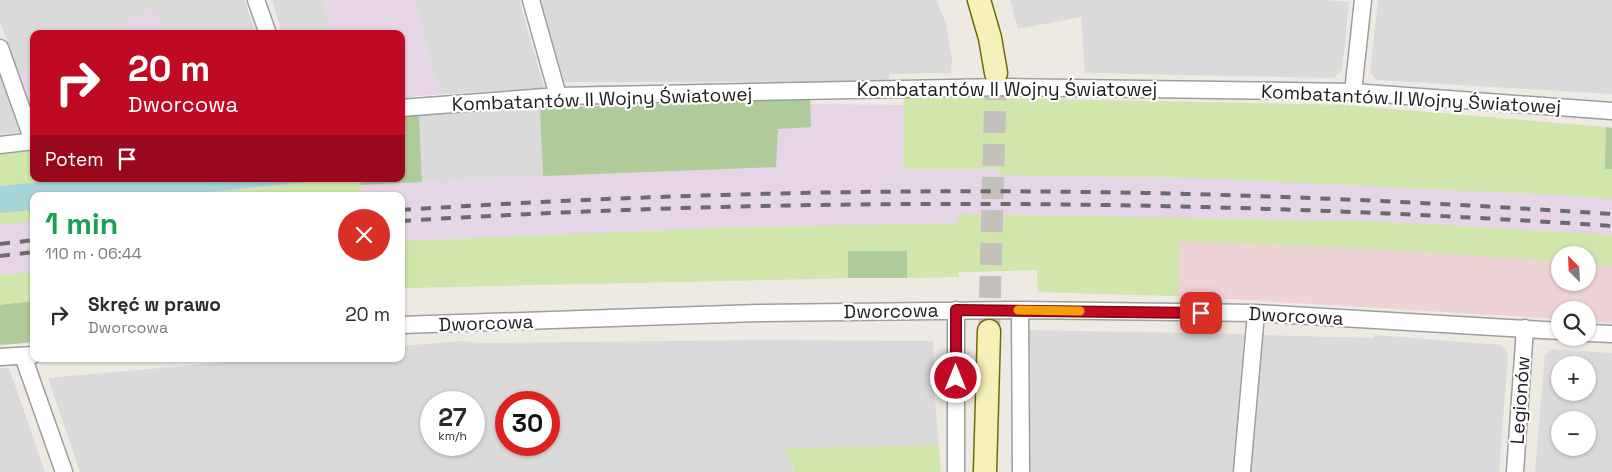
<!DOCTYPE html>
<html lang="pl">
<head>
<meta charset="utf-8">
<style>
	body { margin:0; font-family:"Space Grotesk",sans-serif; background:#f2f2f3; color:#2b2b33; height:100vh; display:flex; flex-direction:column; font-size:19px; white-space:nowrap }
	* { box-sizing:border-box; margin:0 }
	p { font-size:16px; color:#7c7c81 }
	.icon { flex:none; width:28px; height:28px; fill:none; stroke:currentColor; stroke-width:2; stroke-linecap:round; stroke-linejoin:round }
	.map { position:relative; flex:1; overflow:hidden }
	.side { position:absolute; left:30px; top:192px; width:375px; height:170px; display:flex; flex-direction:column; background:#fff; border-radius:10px; box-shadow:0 1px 4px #0004 }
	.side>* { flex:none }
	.top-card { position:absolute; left:30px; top:30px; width:375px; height:152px; border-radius:10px; box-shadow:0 1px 4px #0004; background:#c00a24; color:#fff; overflow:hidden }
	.needle { width:32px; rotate:336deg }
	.controls { position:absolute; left:1551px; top:246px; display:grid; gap:10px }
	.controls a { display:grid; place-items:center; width:45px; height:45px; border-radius:50%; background:#fff; box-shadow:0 1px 4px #0004; font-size:25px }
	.speed { position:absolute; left:420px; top:391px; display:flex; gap:10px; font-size:25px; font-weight:700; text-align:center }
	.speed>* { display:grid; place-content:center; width:65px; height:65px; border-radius:50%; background:#fff; box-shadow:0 1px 4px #0004; line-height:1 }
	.speed small { font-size:12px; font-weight:400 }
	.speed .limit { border:8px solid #d22; background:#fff; color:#111 }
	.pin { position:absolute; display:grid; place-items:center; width:42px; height:42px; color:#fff; margin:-21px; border-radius:10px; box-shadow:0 2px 8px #0006 }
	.me { position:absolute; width:55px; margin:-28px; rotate:0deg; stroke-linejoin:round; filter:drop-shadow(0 0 4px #0008) }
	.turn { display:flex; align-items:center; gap:18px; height:105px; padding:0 15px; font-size:22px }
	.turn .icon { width:65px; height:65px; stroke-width:2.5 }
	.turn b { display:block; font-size:35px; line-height:42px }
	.then { display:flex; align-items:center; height:48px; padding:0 15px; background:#0003; gap:10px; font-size:19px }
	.round { display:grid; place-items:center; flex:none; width:52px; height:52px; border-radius:26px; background:#f2f2f3 }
	.summary { display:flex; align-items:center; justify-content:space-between; height:85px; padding:0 15px }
	h1 { font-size:30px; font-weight:700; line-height:38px; color:#1e9e55 }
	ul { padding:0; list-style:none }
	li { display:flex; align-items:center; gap:15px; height:75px; padding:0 15px }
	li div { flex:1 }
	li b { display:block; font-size:19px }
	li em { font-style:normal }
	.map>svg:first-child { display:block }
	.residential { fill:#dbdada; fill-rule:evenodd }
	.commercial { fill:#eed3d6 }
	.industrial { fill:#e6d5e6 }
	.grass { fill:#d0e6ab }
	.forest { fill:#afcb9a }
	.water { fill:#a6d5d9 }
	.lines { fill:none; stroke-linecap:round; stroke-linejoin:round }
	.secondary-tunnel { stroke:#c4c0bb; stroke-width:22; stroke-dasharray:22 11; stroke-linecap:butt }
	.street-casing { stroke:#9e9e9e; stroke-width:19 }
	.secondary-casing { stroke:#6e6b0a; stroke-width:25 }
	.street { stroke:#fff; stroke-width:16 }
	.secondary { stroke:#f6f0b9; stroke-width:22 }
	.rail { stroke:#6b6b6b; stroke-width:4; stroke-dasharray:10 10; stroke-linecap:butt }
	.route-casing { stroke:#7d0617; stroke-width:12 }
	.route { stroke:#c00a24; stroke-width:9 }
	.slow { stroke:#f59e0b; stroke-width:9 }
	.labels { text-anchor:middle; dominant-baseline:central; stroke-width:4.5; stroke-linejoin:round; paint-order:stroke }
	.street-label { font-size:19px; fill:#1d1d1d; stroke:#fff }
</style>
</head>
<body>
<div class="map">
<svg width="1612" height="472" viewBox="0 0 1612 472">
	<rect width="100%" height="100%" fill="#eee9e3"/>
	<path class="residential" d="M 0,0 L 244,0 L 256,34 L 164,34 L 155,10 L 123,21 L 127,34 L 34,34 L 34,69 L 18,74 L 0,21 Z
		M 272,0 L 323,0 L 333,34 L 282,34 Z
		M 414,0 L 519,0 L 544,88 L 439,94 Z
		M 541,0 L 936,0 L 946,23 L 952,58 L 951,73 L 889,74 L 889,82 L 564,82 Z
		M 1010,0 L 1327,0 L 1349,2 L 1342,70 L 1334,78 L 1085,73 L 1081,17 L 1018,29 Z
		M 1378,0 L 1612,0 L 1612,94 L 1376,80 L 1370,72 Z
		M 0,75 L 19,132 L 0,134 Z
		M 540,108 L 543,176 L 422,182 L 419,114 Z
		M 1028,330 L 1244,334 L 1234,472 L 1030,472 Z
		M 1259,335 L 1374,338 L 1375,335 L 1501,345 L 1508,354 L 1499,472 L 1248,472 Z
		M 768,340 L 933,341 L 935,399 L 939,445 L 787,448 L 794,472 L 80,472 L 48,378 L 261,359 L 401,359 L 401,346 L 462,341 L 479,343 ZM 431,402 L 474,402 L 474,445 L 431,445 ZM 506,402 L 549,402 L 549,445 L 506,445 Z
		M 1553,349 L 1612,353 L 1612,472 L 1535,472 L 1545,355 ZM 1560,365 L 1588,365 L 1588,392 L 1560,392 ZM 1560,420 L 1588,420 L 1588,448 L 1560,448 Z
		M 0,368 L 9,368 L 45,472 L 0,472 Z"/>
	<path class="commercial" d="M 1179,242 L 1367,248 L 1560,262 L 1560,282 L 1588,282 L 1588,264 L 1612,266 L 1612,323 L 1588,321 L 1588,310 L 1560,310 L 1560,319 L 1179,296 Z"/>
	<path class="industrial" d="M 323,0 L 414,0 L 439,94 L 401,98 L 401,34 L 333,34 Z
		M 155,10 L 164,34 L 127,34 L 123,21 Z
		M 34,69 L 34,119 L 18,74 Z
		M 936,97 L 1343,105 L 1612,128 L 1612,266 L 1588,264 L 1588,255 L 1560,255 L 1560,262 L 1367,248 L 1179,242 L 1179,296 L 1038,292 L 1037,270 L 959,272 L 959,277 L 848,278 L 401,288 L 401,196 L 34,196 L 34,342 L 0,345 L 0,154 L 34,150 L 34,179 L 401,179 L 419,114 L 423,182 L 543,176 L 540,108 L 810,99 L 811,104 L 903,105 L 904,98 Z"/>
	<path class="grass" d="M 936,97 L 1343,105 L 1606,127 L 1605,168 L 1612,169 L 1612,199 L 1558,195 L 1195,178 L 1000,175 L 999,169 L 903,169 L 904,98 Z
		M 34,150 L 34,179 L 71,179 L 0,186 L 0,154 Z
		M 338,179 L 360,179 L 361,192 L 311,196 L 197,196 L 197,194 Z
		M 34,210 L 34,221 L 0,225 L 0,213 Z
		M 958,214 L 1375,221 L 1612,235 L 1612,266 L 1588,264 L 1588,255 L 1560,255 L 1560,262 L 1367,248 L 1179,242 L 1179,296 L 1038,292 L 1037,270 L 959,272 L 959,277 L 907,278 L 906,251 L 848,251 L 848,278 L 401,288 L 401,241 L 715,228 L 958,223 Z
		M 34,272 L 34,301 L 0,305 L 0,275 Z
		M 939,445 L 941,472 L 795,472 L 786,448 Z"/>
	<path class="forest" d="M 810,99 L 811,127 L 778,129 L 776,167 L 543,176 L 540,108 Z
		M 419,114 L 422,182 L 361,185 L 360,179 L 401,179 L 401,115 Z
		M 1606,127 L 1612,128 L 1612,169 L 1605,169 Z
		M 848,251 L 907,251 L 907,278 L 848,278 Z
		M 34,301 L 34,342 L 0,345 L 0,305 Z"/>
	<path class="water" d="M 71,179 L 338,179 L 168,196 L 34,196 L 34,210 L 0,213 L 0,186 Z"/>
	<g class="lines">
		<path class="secondary-tunnel" d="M 989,331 L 996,73"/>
		<g class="street-casing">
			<path id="street" d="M 256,0 L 268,34
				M 531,0 L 558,96
				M 0,48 L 33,141
				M 1353,92 L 1363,0
				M 401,108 L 558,96 L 1002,87 L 1353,92 L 1612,111
				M 0,145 L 34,141
				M 1020,310 L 1021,472
				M 401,325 L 758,313 L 1020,310 L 1256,313 L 1560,331
				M 1588,333 L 1612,334
				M 23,356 L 64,472
				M 0,357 L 33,355
				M 956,472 L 956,310
				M 1242,472 L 1256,313
				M 1515,472 L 1525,328"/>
		</g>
		<g class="secondary-casing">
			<path id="secondary" d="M 979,0 L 990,38 L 996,73
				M 985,472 L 989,331"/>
		</g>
		<use href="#street" class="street"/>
		<use href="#secondary" class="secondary"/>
		<path class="rail" d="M 401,210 C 695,191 990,186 1284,197 C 1393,201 1503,207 1612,214
			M 401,221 C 805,196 1209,199 1612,226
			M 0,244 L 34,240
			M 0,256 L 34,252"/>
	</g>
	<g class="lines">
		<g class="route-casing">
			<path id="route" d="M 956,378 L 956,310 L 1201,313"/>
		</g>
		<use href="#route" class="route"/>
		<path class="slow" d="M 1018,310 L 1080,311"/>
	</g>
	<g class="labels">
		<g class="street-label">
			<text x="1007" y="89">Kombatantów II Wojny Światowej</text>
			<text transform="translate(602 99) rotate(-2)">Kombatantów II Wojny Światowej</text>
			<text transform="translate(1411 99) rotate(3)">Kombatantów II Wojny Światowej</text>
			<text transform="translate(891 311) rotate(-1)">Dworcowa</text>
			<text transform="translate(1296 316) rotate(3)">Dworcowa</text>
			<text transform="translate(486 323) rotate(-2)">Dworcowa</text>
			<text transform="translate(1520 400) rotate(-86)">Legionów</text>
		</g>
	</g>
</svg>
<div class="controls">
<a><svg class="needle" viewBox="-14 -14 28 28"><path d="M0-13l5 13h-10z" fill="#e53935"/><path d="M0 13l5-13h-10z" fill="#7c7c81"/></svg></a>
<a><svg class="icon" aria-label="search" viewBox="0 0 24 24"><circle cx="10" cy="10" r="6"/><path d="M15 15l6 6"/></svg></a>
<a>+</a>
<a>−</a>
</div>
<div class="speed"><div>27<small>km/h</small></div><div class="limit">30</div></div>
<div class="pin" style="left:1201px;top:313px;background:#d93025"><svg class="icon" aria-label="arrive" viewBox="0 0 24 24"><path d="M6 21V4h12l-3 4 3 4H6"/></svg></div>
<svg class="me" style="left:956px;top:378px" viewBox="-20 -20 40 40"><circle r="17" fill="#c00a24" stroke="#fff" stroke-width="3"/><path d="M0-11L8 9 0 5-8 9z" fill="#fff"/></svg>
<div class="top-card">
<div class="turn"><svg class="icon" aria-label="right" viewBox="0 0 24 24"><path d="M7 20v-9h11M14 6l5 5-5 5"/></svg><div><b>20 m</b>Dworcowa</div></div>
<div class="then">Potem<svg class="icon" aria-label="arrive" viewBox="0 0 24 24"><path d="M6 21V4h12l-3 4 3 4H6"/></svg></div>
</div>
<section class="side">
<div class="summary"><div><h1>1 min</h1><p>110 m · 06:44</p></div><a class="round" style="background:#d93025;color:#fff"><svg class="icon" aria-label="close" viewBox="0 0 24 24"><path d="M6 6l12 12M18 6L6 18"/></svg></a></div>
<ul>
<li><svg class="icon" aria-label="right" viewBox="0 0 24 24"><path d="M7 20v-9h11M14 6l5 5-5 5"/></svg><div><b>Skręć w prawo</b><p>Dworcowa</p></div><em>20 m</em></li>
</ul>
</section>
</div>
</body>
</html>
